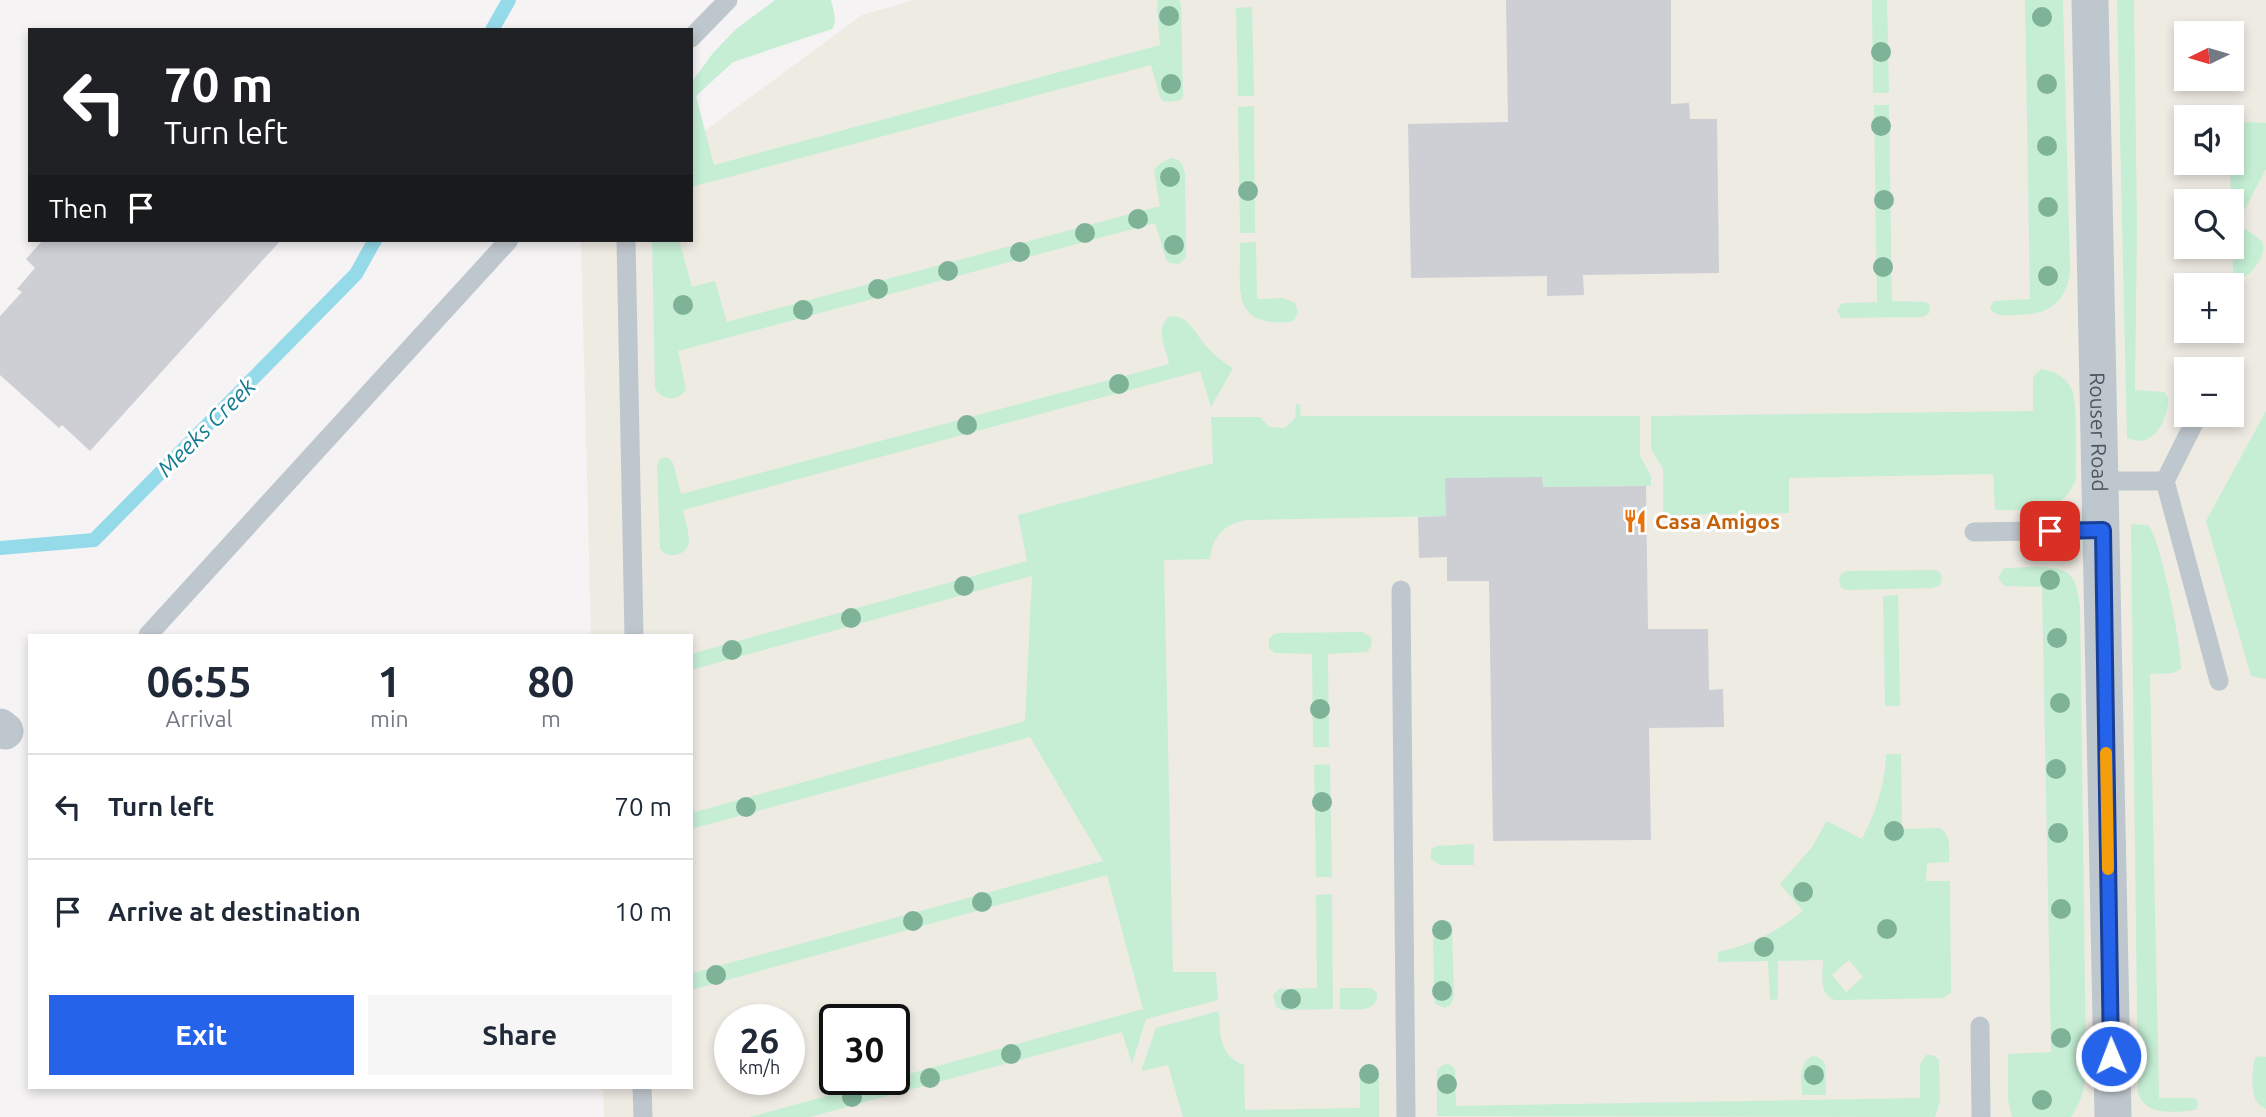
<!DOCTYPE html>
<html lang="en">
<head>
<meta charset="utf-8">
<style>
	body { margin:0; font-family:Ubuntu,sans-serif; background:#f6f6f7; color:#1f2937; height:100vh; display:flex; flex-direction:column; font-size:26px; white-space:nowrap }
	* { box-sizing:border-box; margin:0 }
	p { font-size:23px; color:#747a83 }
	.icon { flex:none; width:38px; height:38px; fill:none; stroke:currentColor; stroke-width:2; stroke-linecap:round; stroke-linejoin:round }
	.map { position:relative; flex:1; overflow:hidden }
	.sheet { position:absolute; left:28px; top:634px; width:665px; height:455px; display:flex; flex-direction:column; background:#fff; border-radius:0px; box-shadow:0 4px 10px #0003 }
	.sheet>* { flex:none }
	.hud { position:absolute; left:28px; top:28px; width:665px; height:214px; border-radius:0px; box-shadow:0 4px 10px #0003; background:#202124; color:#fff; overflow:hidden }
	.needle { width:46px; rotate:265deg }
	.tools { position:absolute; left:2174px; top:21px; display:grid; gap:14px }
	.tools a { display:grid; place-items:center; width:70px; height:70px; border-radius:0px; background:#fff; box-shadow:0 4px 10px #0003; font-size:35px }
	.speed { position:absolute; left:714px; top:1004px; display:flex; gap:14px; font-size:35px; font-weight:700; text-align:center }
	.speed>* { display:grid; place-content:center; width:91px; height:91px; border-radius:50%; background:#fff; box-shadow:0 4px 10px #0003; line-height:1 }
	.speed small { font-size:18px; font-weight:400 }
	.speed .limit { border:4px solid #111; border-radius:10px; background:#fff; color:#111 }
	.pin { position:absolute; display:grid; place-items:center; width:60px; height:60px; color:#fff; margin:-30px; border-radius:14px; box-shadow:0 4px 10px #0006 }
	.me { position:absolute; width:77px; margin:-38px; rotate:359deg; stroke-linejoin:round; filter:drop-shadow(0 0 5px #0008) }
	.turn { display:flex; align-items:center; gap:24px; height:147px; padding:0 21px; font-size:32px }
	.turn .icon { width:91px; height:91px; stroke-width:2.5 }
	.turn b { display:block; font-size:49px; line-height:60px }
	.then { display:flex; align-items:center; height:66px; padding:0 21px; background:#0003; gap:14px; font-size:26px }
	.eta { display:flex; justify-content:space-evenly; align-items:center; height:119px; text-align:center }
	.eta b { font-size:42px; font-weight:700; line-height:49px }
	.cta { display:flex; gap:14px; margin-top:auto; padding:14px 21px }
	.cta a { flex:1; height:80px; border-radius:0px; background:#2563eb; color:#fff; font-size:28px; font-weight:700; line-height:80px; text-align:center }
	.cta a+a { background:#f6f6f7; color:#1f2937 }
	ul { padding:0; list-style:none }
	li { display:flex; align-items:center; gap:21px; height:105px; padding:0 21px; border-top:2px solid #e0e1e3 }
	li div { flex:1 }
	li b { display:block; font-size:26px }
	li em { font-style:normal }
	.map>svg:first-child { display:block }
	.commercial { fill:#eeebe3; fill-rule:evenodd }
	.green { fill:#c5eed4; fill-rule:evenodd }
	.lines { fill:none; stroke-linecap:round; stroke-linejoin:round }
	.stream { stroke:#95dae9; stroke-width:14 }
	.building { fill:#cdcfd5 }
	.lane { stroke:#bfc7ce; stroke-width:19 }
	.street { stroke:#bfc7ce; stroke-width:37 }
	.tree { fill:#7eb397 }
	.route-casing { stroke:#184099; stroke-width:18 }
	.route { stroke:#2563eb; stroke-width:12 }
	.slow { stroke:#f59e0b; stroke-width:12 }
	.labels { text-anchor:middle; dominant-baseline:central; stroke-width:6; stroke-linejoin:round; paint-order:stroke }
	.street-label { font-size:21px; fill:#4b565f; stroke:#fff }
	.food-label { font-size:21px; font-weight:bold; fill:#c56008; stroke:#fff; text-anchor:start }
	.water-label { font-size:23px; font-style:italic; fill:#147b92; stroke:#fff }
</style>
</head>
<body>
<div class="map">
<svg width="2266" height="1117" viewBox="0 0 2266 1117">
	<rect width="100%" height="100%" fill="#f5f3f3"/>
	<path class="commercial" d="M 914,0 L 2266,0 L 2266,1117 L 604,1117 L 603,1087 L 691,1087 L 691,635 L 591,635 L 581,240 L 691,240 L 691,141 L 862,15 ZM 2186,33 L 2231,33 L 2231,79 L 2186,79 ZM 2186,117 L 2231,117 L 2231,163 L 2186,163 ZM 2186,201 L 2231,201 L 2231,247 L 2186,247 ZM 2186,285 L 2231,285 L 2231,331 L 2186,331 ZM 2186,369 L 2231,369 L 2231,415 L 2186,415 ZM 730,1020 L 789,1020 L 789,1080 L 730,1080 ZM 835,1020 L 894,1020 L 894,1080 L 835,1080 Z"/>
	<path class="green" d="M 775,0 L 831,0 C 833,10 838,20 832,29 L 733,62 L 696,96 L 714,165 L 1160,45 L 1157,8 L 1158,0 L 1179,0 L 1181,3 L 1183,96 L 1181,100 L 1169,102 L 1163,101 L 1160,97 L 1151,65 L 691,187 L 691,83 L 713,53 L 736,29 Z
		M 1872,0 L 1887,0 L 1889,93 L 1873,93 Z
		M 2025,0 L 2063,0 L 2070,270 C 2067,302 2049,315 2018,315 C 2008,315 1999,317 1992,311 L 1990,307 L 1994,301 L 2030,299 Z
		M 2117,0 L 2134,0 L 2137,225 L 2135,390 L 2164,392 L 2168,398 C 2168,420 2154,450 2127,438 Z
		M 1252,7 L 1254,96 L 1238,96 L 1236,8 Z
		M 1874,105 L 1889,105 L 1892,301 L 1926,302 L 1930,305 L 1929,313 L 1923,317 L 1841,318 L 1837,311 L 1841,304 L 1845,303 L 1877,302 Z
		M 1254,106 L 1255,233 L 1240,233 L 1238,107 Z
		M 2242,122 L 2266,123 L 2266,169 L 2237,224 C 2244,230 2259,235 2263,244 C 2266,257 2249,280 2236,279 L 2233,270 L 2230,163 L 2231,130 L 2233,126 Z
		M 1171,158 C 1180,159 1183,164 1185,173 L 1186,257 L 1179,264 L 1169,263 L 1166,259 L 1155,223 L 678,351 L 686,389 C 679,402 662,401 655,388 L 652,240 L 679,240 L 692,287 L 715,281 L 727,322 L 1160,206 L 1154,171 L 1158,165 Z
		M 1256,242 L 1257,299 L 1283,298 L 1295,303 L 1298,312 L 1294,320 L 1290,322 C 1229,327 1241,288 1240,243 Z
		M 1170,316 C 1190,316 1195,334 1207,347 C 1215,356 1223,362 1233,368 L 1211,407 L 1200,371 L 683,510 C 685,525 699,551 675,555 C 668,556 664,554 660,548 L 657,464 L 661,458 L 668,457 L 673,463 L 681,494 L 1169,364 C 1166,348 1154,328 1170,316 Z
		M 2041,369 C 2055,371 2066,377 2072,390 C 2078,404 2075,460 2076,478 C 2064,516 2027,509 1995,510 L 1993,474 L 1789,478 L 1789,513 L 1663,515 L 1663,469 L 1651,449 L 1651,416 L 2033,411 L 2033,377 Z
		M 1296,404 L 1300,405 L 1301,416 L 1640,416 L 1640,456 L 1651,476 L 1651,486 L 1543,487 L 1446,516 L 1246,520 C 1224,524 1212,537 1210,559 L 1164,560 L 1173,972 L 1216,972 L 1218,1000 L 1146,1019 L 1132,1064 L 1122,1032 L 810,1117 L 750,1117 L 886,1080 L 894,1080 L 894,1078 L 1143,1009 L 1107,875 L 691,990 L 691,968 L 693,973 L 1103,861 L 1030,737 L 691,829 L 691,802 L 695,812 L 1025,721 L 1032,576 L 691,670 L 691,654 L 1027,561 L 1018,515 L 1213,463 L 1211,417 L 1260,417 L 1269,427 L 1285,428 L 1295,418 Z
		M 2266,411 L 2266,679 L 2251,676 L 2206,521 Z
		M 2131,524 L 2148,525 C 2161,539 2182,648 2181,669 L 2173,673 L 2150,674 L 2159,1098 L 2195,1098 L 2198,1103 L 2196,1110 C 2175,1112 2146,1117 2138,1093 Z
		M 2004,568 C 2021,568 2058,563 2070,575 C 2078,583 2078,596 2080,606 L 2086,1067 C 2085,1087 2082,1101 2071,1117 L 2012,1117 L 2008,1100 L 2008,1054 L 2051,1052 L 2042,587 L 2004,586 L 1998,578 Z
		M 1933,570 L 1940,572 L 1942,579 L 1940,585 L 1933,588 L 1847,590 L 1841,588 L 1839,580 L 1841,574 L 1847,571 Z
		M 1898,595 L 1900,706 L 1885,706 L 1883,596 Z
		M 1362,632 L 1372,638 L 1371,646 L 1367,652 L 1328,654 L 1329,747 L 1313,747 L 1312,654 L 1274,653 L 1269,648 L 1269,639 L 1274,634 L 1278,633 Z
		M 1886,754 L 1901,754 L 1902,829 L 1939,828 C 1952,834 1949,849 1949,862 L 1927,863 L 1926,881 L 1950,881 L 1951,993 L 1943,998 L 1835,1000 C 1818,994 1823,975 1823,960 L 1778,961 L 1778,999 L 1771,1000 L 1770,999 L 1768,961 L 1718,962 L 1718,952 C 1752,945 1776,932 1803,911 L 1780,884 L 1812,847 L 1827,821 L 1862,839 C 1876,811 1885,785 1886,754 ZM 1849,960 L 1863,977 L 1846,992 L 1832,975 Z
		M 1330,764 L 1332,877 L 1316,877 L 1314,765 Z
		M 1474,844 L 1474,865 L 1440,865 L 1431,859 L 1431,850 L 1436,846 Z
		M 1332,894 L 1333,1009 L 1283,1010 L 1276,1007 L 1273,995 L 1279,989 L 1317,988 L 1316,895 Z
		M 1443,920 L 1450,922 L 1452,926 L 1454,996 L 1451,1004 L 1445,1008 L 1435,1004 L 1434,997 L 1433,931 L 1436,924 Z
		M 1340,988 L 1371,988 L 1377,993 C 1378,1014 1355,1009 1340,1009 Z
		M 1219,1011 C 1220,1035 1219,1055 1244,1065 L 1245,1110 L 1360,1108 L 1360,1071 L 1370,1064 L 1377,1068 L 1379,1074 L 1379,1117 L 1183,1117 L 1168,1065 L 1141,1071 L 1156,1028 Z
		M 1926,1055 L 1933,1055 L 1939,1060 L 1940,1101 L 1935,1117 L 1437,1116 L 1437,1071 C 1442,1063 1450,1061 1455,1070 L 1456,1106 L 1920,1098 L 1920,1064 Z
		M 1813,1056 L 1818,1057 L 1825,1063 L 1826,1095 L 1802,1095 C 1802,1080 1797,1063 1813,1056 Z
		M 2258,1056 L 2266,1057 L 2266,1109 C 2262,1107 2259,1105 2256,1101 C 2251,1092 2252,1069 2255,1058 Z"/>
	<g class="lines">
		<path class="stream" d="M 492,30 L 509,0
			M 0,548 L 94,540 L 356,274 L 375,240"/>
	</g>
	<path class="building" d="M 1506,0 L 1671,0 L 1671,104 L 1689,103 L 1690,119 L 1717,119 L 1719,273 L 1583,275 L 1584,295 L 1547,296 L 1547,276 L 1411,278 L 1408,124 L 1508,122 Z
		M 43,240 L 281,240 L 90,451 L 62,425 L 59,428 L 0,375 L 0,316 L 22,292 L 17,289 L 35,268 L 26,259 Z
		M 1542,477 L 1543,487 L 1646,486 L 1648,629 L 1708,629 L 1709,690 L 1723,689 L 1724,727 L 1649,728 L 1651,840 L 1493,841 L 1489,581 L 1447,581 L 1447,557 L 1419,558 L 1418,517 L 1446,516 L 1445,478 Z"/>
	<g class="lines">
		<path class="lane" d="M 691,38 L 728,0
			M 626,240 L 634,635
			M 2198,415 L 2165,481 L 2219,681
			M 2101,481 L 2165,481
			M 1974,532 L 2103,530
			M 1401,590 L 1406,1117
			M 148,635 L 509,240
			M 1980,1026 L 1981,1117
			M 642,1087 L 643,1117"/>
		<g class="street">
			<path id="s1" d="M 2090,0 L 2113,1117"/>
			<path d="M 0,727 L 5,731"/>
		</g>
	</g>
	<g class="tree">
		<circle cx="1169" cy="16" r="10"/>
		<circle cx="2042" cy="17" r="10"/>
		<circle cx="1881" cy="52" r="10"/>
		<circle cx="1171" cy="84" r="10"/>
		<circle cx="2047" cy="84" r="10"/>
		<circle cx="1881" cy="126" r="10"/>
		<circle cx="2047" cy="146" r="10"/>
		<circle cx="1170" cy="177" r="10"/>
		<circle cx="1248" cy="191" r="10"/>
		<circle cx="1884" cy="200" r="10"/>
		<circle cx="2048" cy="207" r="10"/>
		<circle cx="1138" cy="219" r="10"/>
		<circle cx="1085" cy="233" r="10"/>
		<circle cx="1174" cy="245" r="10"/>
		<circle cx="1020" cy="252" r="10"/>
		<circle cx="1883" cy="267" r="10"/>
		<circle cx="948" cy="271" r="10"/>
		<circle cx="2048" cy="276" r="10"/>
		<circle cx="878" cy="289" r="10"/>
		<circle cx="683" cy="305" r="10"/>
		<circle cx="803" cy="310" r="10"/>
		<circle cx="1119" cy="384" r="10"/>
		<circle cx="967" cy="425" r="10"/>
		<circle cx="2050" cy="580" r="10"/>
		<circle cx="964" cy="586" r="10"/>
		<circle cx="851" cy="618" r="10"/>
		<circle cx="2057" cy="638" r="10"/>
		<circle cx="732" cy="650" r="10"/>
		<circle cx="2060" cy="703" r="10"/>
		<circle cx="1320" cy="709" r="10"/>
		<circle cx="2056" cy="769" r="10"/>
		<circle cx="1322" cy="802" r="10"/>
		<circle cx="746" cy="807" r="10"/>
		<circle cx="1894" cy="831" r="10"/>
		<circle cx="2058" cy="833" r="10"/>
		<circle cx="1803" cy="892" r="10"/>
		<circle cx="982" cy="902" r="10"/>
		<circle cx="2061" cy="909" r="10"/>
		<circle cx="913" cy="921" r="10"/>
		<circle cx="1887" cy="929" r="10"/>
		<circle cx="1442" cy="930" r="10"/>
		<circle cx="1764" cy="947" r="10"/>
		<circle cx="716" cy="975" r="10"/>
		<circle cx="1442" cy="991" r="10"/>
		<circle cx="1291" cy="999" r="10"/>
		<circle cx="2061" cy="1038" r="10"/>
		<circle cx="1011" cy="1054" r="10"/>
		<circle cx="1369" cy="1074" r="10"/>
		<circle cx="1814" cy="1075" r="10"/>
		<circle cx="930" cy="1078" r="10"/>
		<circle cx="1447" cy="1084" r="10"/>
		<circle cx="852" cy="1097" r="10"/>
		<circle cx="2042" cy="1100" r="10"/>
	</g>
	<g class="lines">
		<g class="route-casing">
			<path id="route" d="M 2050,531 L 2103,530 L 2111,1056"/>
		</g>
		<use href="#route" class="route"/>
		<path class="slow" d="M 2106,753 L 2108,869"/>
	</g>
	<defs>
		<g id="restaurant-bare" transform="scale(1.89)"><path d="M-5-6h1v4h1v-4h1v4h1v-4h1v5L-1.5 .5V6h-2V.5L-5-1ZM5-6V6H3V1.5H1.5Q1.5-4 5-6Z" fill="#e8710a" stroke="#fff" stroke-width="2.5" paint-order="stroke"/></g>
	</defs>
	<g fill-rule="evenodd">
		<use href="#restaurant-bare" x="1635" y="521"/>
	</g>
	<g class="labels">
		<g class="street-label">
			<text stroke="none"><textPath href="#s1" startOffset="432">Rouser Road</textPath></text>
		</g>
		<g class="food-label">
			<text x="1655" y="521">Casa Amigos</text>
		</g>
		<g class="water-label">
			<text transform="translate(206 427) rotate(-45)">Meeks Creek</text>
		</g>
	</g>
</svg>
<div class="tools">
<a><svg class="needle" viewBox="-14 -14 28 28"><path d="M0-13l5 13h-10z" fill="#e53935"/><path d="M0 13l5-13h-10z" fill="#747a83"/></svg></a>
<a><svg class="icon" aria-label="sound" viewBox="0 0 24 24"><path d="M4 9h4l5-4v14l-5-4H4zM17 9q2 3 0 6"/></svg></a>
<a><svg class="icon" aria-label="search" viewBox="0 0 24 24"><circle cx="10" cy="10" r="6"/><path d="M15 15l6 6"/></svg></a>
<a>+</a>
<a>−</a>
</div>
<div class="speed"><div>26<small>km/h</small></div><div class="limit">30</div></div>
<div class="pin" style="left:2050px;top:531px;background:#d93025"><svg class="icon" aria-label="arrive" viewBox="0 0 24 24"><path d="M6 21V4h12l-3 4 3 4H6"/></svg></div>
<svg class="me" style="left:2111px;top:1056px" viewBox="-20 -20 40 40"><circle r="17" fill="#2563eb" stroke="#fff" stroke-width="3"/><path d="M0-11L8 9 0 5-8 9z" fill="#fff"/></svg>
<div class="hud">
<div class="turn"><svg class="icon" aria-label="left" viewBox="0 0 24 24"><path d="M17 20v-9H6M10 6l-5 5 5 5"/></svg><div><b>70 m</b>Turn left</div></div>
<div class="then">Then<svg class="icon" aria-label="arrive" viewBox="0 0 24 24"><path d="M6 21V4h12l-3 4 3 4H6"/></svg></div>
</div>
<section class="sheet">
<div class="eta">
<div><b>06:55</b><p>Arrival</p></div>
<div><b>1</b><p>min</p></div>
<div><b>80</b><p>m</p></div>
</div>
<ul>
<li><svg class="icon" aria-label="left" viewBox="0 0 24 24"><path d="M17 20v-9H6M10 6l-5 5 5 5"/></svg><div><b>Turn left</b></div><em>70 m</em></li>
<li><svg class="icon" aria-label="arrive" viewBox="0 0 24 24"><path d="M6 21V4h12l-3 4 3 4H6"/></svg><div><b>Arrive at destination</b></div><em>10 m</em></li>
</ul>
<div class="cta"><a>Exit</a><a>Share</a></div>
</section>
</div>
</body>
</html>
